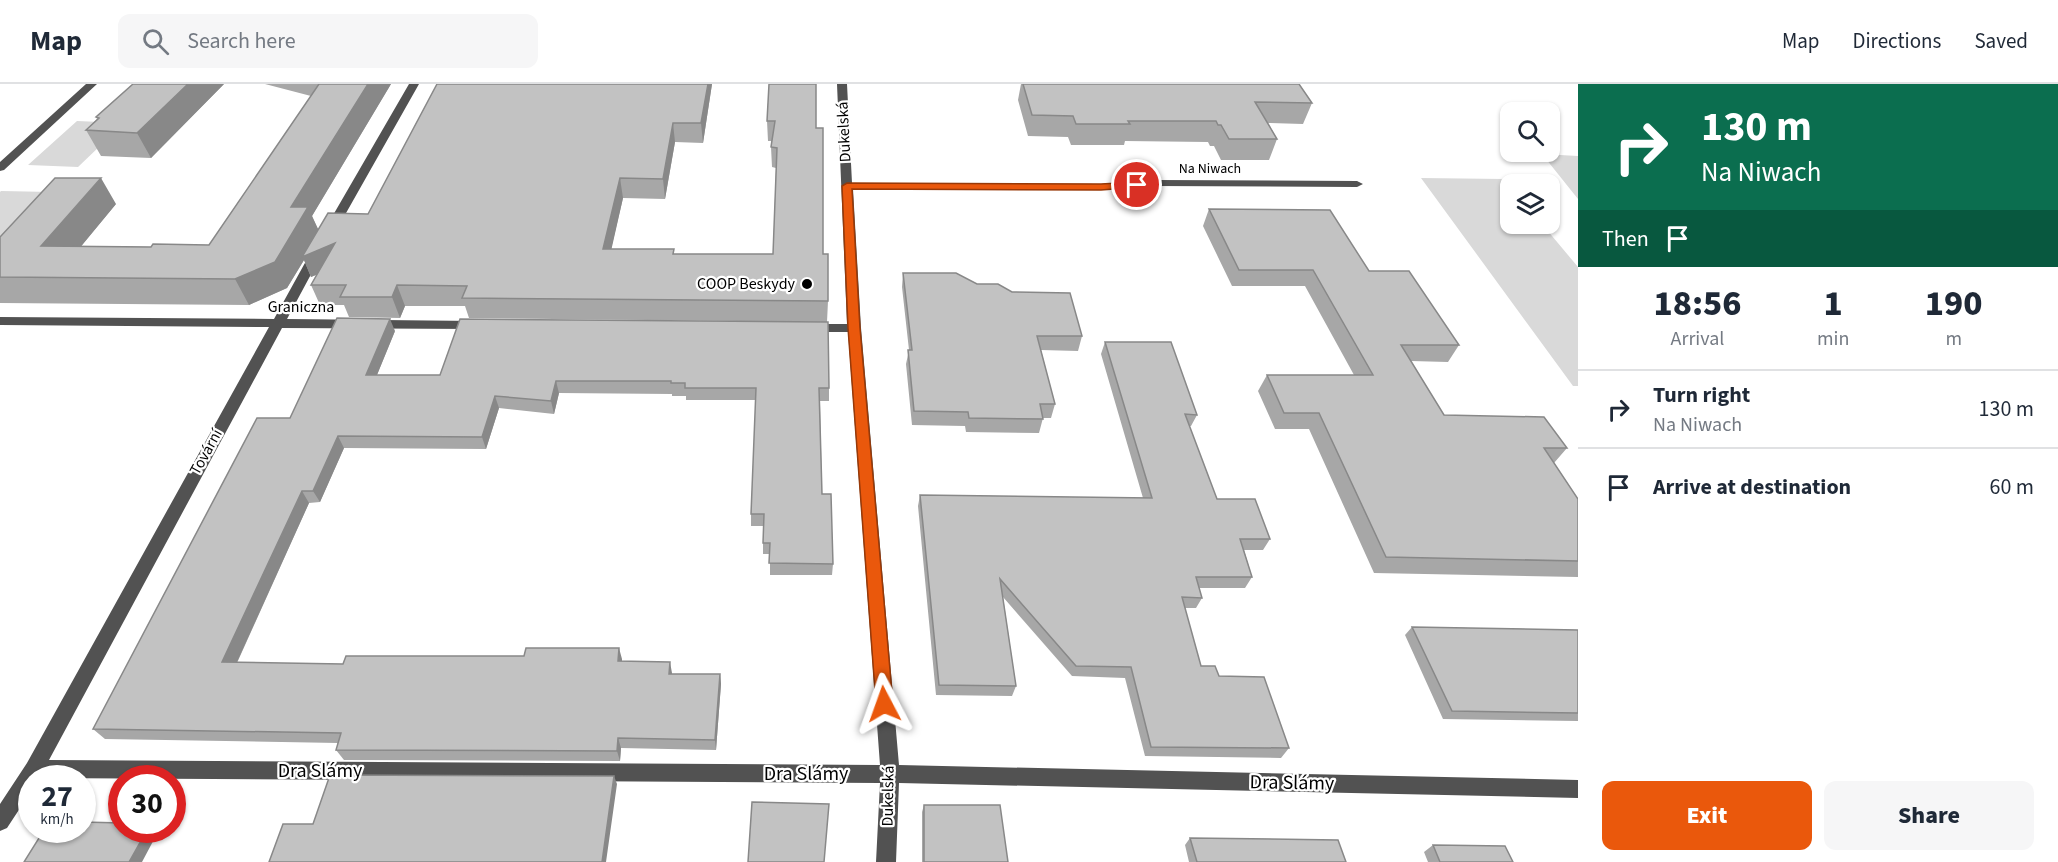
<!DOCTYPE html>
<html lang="en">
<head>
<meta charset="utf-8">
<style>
	body { margin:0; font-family:"Source Sans 3",sans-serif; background:#f6f6f7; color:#1f2937; height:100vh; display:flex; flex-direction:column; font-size:22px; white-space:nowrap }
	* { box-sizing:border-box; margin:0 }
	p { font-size:20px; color:#747a83 }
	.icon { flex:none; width:33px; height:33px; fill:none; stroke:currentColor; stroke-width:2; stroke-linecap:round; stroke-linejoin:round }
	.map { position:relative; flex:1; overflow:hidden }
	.details { display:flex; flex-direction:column; background:#fff; width:480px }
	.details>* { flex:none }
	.top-card { background:#0b6e4f; color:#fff; overflow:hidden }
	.controls { position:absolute; left:1500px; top:18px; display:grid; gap:12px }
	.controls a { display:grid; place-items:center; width:60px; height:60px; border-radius:12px; background:#fff; box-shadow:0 2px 4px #0004; font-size:30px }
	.speed { position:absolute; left:18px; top:681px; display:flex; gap:12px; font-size:30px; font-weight:700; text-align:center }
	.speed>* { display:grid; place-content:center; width:78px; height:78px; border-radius:50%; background:#fff; box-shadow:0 2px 4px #0004; line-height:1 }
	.speed small { font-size:15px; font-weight:400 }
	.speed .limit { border:9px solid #d22; background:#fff; color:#111 }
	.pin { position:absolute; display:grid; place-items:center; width:51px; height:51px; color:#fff; margin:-26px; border:3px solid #fff; border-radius:50%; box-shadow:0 2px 6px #0007 }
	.me { position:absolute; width:66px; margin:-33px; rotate:356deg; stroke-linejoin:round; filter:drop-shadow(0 0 4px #0008) }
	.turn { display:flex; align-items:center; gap:21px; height:126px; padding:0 24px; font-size:27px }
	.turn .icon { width:78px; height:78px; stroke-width:2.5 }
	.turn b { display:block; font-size:42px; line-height:51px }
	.then { display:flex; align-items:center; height:57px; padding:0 24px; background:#0003; gap:12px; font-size:22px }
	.eta { display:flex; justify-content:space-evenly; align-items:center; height:102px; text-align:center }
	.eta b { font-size:36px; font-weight:800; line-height:42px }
	.action { display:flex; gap:12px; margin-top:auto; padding:12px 24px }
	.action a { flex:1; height:69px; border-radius:12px; background:#ea580c; color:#fff; font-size:24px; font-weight:800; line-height:69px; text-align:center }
	.action a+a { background:#f6f6f7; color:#1f2937 }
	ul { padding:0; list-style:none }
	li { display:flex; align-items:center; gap:18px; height:78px; padding:0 24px; border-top:2px solid #e0e1e3 }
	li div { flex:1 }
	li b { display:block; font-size:22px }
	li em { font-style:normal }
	header { display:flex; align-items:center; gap:36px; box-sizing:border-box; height:84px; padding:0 30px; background:#fff; border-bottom:2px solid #e0e1e3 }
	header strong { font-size:28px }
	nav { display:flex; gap:33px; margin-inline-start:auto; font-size:21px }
	.search { width:420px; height:54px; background:#f6f6f7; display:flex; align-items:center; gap:15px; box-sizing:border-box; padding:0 21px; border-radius:12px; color:#747a83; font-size:22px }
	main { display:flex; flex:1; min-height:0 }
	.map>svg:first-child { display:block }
	.green { fill:#d9d9d9 }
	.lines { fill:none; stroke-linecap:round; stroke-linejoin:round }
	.minor { fill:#525252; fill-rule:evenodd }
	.wall { fill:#a7a7a7 }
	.shaded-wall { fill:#888 }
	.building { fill:#c2c2c2; stroke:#888; stroke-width:1.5 }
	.route { fill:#ea580c; stroke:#983908; stroke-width:1.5 }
	.poi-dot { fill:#000; stroke:#fff; stroke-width:2 }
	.labels { text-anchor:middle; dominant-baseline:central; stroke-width:4.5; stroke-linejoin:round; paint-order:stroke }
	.far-street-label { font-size:14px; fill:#000; stroke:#fff }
	.street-label { font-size:16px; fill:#000; stroke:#fff }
	.poi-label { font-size:16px; fill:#000; stroke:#fff; text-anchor:end }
	.near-street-label { font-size:20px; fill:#000; stroke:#fff }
</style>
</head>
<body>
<header>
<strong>Map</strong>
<div class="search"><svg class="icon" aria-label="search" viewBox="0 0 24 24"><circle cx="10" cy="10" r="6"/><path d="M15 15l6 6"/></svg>Search here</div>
<nav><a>Map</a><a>Directions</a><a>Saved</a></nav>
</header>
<main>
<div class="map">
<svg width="1578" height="778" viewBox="0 0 1578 778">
	<rect width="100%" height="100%" fill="#fff"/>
	<path class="green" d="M 77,37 L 124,39 L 78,83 L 28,81 Z
		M 1542,70 L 1578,72 L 1578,115 Z
		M 1421,94 L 1504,95 L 1510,102 L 1510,140 L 1542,140 L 1578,183 L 1578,302 L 1573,302 Z
		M 0,108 L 1,107 L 52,108 L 0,156 Z"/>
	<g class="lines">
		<path class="minor" d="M 86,0 L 97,0 L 4,86 L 0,87 L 0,78 Z
			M 409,0 L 419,0 L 337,145 L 335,147 L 327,147 L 325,145 Z
			M 837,0 L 847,0 L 852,99 L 1101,100 L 1155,96 L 1357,97 L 1363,100 L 1357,103 L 1155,102 L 1101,106 L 853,105 L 861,244 L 899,681 L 1578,696 L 1578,714 L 899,699 L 896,778 L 876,778 L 880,699 L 39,694 L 32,694 L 32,706 L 7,744 L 0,747 L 0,720 L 27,679 L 269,243 L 0,241 L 0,233 L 274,235 L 311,168 L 317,164 L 323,168 L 287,235 L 476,237 L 482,241 L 476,245 L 282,244 L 49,676 L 880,681 L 848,248 L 809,248 L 802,244 L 809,240 L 847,240 Z"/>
	</g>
	<path class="wall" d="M 133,0 L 224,0 L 151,74 L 101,72 L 86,46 L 97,35 L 96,33 Z
		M 265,0 L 391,0 L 312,132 L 318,146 L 368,130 L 437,0 L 712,0 L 703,59 L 675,58 L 665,115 L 623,114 L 611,165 L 674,165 L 674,170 L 773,170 L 776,84 L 772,83 L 771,63 L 772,57 L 768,57 L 767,37 L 769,0 L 816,44 L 823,170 L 828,217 L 827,238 L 469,234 L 465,222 L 405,222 L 400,234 L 349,233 L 344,221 L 320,221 L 311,201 L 316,191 L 311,193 L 304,176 L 287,204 L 249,221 L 0,219 L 0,153 L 116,120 L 81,162 L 151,163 L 209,161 L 311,12 Z
		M 1021,0 L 1299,0 L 1312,19 L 1303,40 L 1268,39 L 1277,55 L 1269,76 L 1221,76 L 1214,62 L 1210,62 L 1208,58 L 1125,57 L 1124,61 L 1071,61 L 1068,53 L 1028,52 L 1018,16 Z
		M 1209,125 L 1369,187 L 1459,261 L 1448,278 L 1411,277 L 1444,331 L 1567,364 L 1554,379 L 1578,415 L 1578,493 L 1374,489 L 1309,345 L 1275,345 L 1258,307 L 1267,291 L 1354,291 L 1305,202 L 1232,202 L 1203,142 Z
		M 903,189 L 977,200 L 1082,252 L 1078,267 L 1041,266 L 1055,320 L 1051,334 L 1043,334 L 1039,349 L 966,348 L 965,342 L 912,341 L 906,280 L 909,266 L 902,203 Z
		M 460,235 L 829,304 L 829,317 L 820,317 L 822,410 L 833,480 L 832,491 L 770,491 L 770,470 L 763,470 L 763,442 L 751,442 L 751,430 L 756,316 L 686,316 L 686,312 L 672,312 L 672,310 L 559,309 L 554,330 L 499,324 L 486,365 L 344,364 L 320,418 L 309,419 L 237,579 L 343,580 L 622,575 L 622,577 L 672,590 L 720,590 L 721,600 L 716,666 L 621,664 L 620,677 L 344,676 L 336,666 L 338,659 L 105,655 L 93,645 L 290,334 L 395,247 L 377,291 L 440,291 Z
		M 1105,258 L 1197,331 L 1191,342 L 1189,342 L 1217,415 L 1270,455 L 1263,466 L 1244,466 L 1252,493 L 1245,504 L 1199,504 L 1202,514 L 1196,524 L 1185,524 L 1201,582 L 1219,592 L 1289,664 L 1281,674 L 1145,672 L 1125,594 L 1072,592 L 1003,513 L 1016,602 L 1012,612 L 936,611 L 918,422 L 920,411 L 1143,414 L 1101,270 Z
		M 1412,543 L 1578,546 L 1578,637 L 1443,635 L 1405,551 Z
		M 924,721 L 1008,778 L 922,778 L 922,728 Z
		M 1190,754 L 1346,778 L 1189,778 L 1185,761 Z
		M 1433,761 L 1513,778 L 1428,778 L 1424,768 Z"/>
	<path class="shaded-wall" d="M 188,0 L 224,0 L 151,74 L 137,49 Z
		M 368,0 L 391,0 L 312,132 L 320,149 L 335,159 L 343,179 L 311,193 L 304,176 L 287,204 L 249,221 L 235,195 Z
		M 708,0 L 712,0 L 703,59 L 701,39 Z
		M 673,39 L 675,58 L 665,115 L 663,95 Z
		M 101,94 L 116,120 L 60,188 L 41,162 Z
		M 620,94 L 623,114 L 607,185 L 603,165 Z
		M 397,201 L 405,222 L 400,234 L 392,213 Z
		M 390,235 L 395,247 L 372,303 L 366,291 Z
		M 556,297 L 559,309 L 554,330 L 551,317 Z
		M 495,312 L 499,324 L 486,365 L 482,353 Z
		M 338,352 L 344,364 L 320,418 L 313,407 Z
		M 302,407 L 309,419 L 232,589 L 222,578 Z
		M 619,564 L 622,575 L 621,587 L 618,577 Z
		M 670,578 L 672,589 L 671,600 L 669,590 Z
		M 720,590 L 721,600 L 716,666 L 715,656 Z
		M 618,654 L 621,664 L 620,677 L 617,667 Z
		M 614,692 L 617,700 L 606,778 L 602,778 Z
		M 147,746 L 159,746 L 142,778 L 129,778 Z"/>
	<path class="building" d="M 133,0 L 188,0 L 137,49 L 86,46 L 99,34 L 96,33 Z
		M 319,0 L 368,0 L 291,123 L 308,123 L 275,178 L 235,195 L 0,193 L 0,153 L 55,94 L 101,94 L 41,162 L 151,163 L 153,160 L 209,161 Z
		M 437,0 L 708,0 L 701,39 L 673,39 L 663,95 L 620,94 L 603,165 L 674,165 L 673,170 L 773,170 L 777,64 L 771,63 L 775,37 L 767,37 L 769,0 L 816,0 L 816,44 L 823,44 L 823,170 L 828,170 L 828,217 L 462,214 L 467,202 L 397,201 L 392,213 L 340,213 L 346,201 L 311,201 L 335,159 L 302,173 L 328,129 L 368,130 Z
		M 1023,0 L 1299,0 L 1312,19 L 1255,18 L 1277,55 L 1229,55 L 1221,41 L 1218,41 L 1216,37 L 1128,37 L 1130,40 L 1076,40 L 1073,32 L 1032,31 Z
		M 1209,125 L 1330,126 L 1369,187 L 1409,187 L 1459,261 L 1401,261 L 1444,331 L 1544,333 L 1567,364 L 1544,364 L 1578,415 L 1578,477 L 1386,473 L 1319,329 L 1284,329 L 1267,291 L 1373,291 L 1313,186 L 1239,186 Z
		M 903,189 L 956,189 L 977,200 L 998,200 L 1012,208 L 1070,209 L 1082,252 L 1037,252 L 1055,320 L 1040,320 L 1043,335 L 969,334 L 968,328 L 914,327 L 908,266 L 912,266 Z
		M 337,234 L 390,235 L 366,291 L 440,291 L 460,235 L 828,238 L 829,304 L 819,304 L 822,410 L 831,410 L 833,480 L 769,479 L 770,459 L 763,459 L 764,430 L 751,430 L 756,304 L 685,304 L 685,299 L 671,299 L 671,297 L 556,297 L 551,317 L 495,312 L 482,353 L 338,352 L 313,407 L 302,407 L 222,578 L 343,580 L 346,572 L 524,572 L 526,564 L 619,564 L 618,577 L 670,578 L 669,590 L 720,590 L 715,656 L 618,654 L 617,667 L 336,666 L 341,649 L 93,645 L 257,334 L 290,334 Z
		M 1105,258 L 1171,258 L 1197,331 L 1185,330 L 1217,415 L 1255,415 L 1270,455 L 1240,455 L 1252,493 L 1196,493 L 1202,514 L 1182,513 L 1201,582 L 1215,582 L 1219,592 L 1264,593 L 1289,664 L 1151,663 L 1131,583 L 1076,582 L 1000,495 L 1016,602 L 939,601 L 920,411 L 1152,414 Z
		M 1412,543 L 1578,546 L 1578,629 L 1452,627 Z
		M 330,691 L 614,692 L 602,778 L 269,778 L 283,740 L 313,740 Z
		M 752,718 L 829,720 L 824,778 L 748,778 Z
		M 924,721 L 1000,721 L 1008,778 L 924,778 Z
		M 82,738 L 122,739 L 122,746 L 147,746 L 129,778 L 24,778 L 44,746 L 82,746 Z
		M 1190,754 L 1338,756 L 1346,778 L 1197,778 Z
		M 1433,761 L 1505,762 L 1513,778 L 1440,778 Z"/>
	<path class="route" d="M 1137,98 L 1142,101 L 1140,103 L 1101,106 L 852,105 L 860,244 L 893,620 L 890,625 L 884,627 L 878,625 L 876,620 L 848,244 L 842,102 L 847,99 L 1101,100 Z"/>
	<circle class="poi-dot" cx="807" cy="200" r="6"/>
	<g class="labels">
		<g class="far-street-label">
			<text x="1210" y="85">Na Niwach</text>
		</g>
		<g class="street-label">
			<text transform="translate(844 48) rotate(-93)">Dukelská</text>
			<text x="301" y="223">Graniczna</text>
			<text transform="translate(206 368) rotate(-61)">Tovární</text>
			<text transform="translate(888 712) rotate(-89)">Dukelská</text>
		</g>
		<g class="poi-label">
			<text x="795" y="200">COOP Beskydy</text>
		</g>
		<g class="near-street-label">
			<text x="320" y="687">Dra Slámy</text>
			<text x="806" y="690">Dra Slámy</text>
			<text transform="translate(1292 699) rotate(1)">Dra Slámy</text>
		</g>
	</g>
</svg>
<div class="controls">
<a><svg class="icon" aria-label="search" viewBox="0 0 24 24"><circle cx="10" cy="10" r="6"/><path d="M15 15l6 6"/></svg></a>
<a><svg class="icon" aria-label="layers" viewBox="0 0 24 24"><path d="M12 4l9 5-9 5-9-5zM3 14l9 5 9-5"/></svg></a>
</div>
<div class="speed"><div>27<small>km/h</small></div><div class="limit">30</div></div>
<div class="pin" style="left:1137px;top:101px;background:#d93025"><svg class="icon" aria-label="arrive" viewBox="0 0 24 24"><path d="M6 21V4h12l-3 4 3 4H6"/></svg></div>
<svg class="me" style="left:884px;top:620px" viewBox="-20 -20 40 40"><path d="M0-17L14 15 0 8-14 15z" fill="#ea580c" stroke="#fff" stroke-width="4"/></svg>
</div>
<section class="details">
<div class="top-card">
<div class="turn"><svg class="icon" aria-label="right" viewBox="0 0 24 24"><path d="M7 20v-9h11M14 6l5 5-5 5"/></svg><div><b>130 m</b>Na Niwach</div></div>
<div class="then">Then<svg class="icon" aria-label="arrive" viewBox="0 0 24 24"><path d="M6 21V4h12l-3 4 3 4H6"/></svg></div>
</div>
<div class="eta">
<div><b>18:56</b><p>Arrival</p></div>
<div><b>1</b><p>min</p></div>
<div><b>190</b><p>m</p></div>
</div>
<ul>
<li><svg class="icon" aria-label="right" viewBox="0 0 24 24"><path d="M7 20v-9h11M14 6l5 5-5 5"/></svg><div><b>Turn right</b><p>Na Niwach</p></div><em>130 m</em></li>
<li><svg class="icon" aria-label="arrive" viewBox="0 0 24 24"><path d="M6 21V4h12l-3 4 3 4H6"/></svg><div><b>Arrive at destination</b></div><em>60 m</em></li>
</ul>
<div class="action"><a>Exit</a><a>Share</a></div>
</section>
</main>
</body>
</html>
